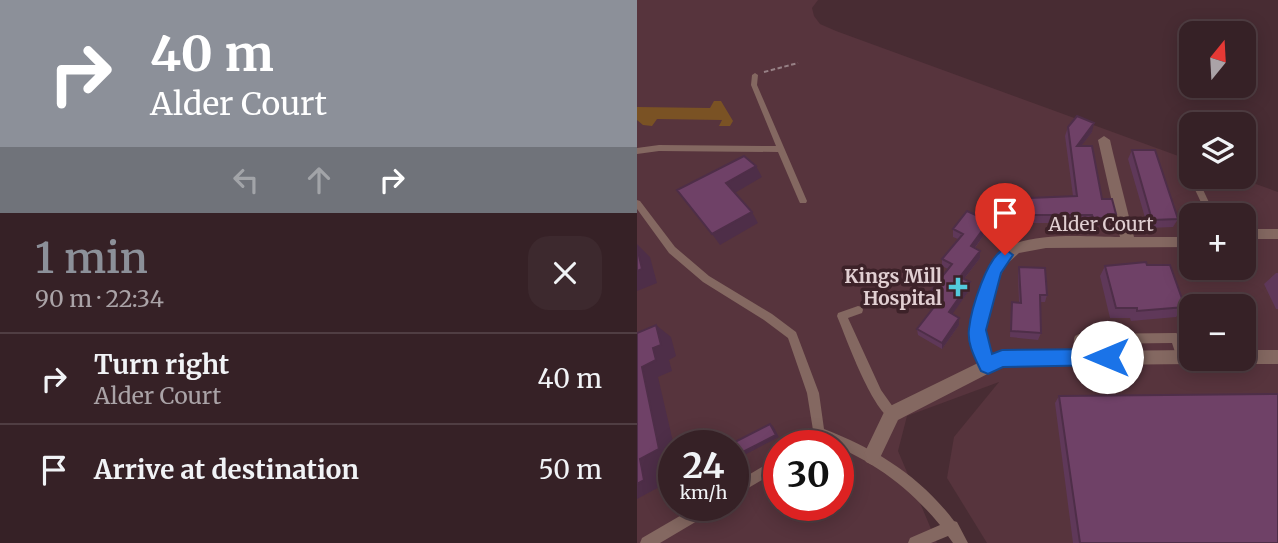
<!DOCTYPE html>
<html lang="en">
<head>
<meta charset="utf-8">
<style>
	body { margin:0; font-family:Merriweather,serif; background:#3d292e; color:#f1f3f6; height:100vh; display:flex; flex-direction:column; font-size:26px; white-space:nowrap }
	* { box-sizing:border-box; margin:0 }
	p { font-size:23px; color:#aaa3a7 }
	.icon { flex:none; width:38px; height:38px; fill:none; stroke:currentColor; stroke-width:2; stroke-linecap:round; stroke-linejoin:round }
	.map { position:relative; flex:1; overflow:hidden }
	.drawer { display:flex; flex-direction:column; background:#362126; width:637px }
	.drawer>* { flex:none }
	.top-card { background:#8c9099; color:#fff; overflow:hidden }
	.needle { width:46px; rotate:18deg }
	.buttons { position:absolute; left:542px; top:21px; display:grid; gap:14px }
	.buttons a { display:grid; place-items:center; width:77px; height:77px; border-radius:14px; background:#362126; box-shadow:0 4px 18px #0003,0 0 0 2px #503e43; font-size:35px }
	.speed { position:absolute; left:21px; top:430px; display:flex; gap:14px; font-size:35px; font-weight:700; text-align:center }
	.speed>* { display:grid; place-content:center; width:91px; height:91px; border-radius:50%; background:#362126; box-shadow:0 4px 18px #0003,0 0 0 2px #503e43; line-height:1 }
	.speed small { font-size:18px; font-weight:400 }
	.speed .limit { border:10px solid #d22; background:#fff; color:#111 }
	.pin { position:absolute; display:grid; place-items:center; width:60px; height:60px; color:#fff; margin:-72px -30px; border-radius:50% 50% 50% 0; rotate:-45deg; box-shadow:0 0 7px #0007 }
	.pin .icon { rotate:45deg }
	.me { position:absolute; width:77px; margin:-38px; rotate:270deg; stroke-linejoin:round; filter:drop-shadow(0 0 5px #0008) }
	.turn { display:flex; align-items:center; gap:24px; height:147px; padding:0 35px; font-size:32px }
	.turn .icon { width:91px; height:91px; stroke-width:2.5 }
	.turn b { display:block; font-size:49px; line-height:60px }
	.lanes { display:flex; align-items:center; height:66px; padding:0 35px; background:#0003; justify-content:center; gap:35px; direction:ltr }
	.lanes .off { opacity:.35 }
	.round { display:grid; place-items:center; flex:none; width:74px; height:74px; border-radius:21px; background:#3d292e }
	.summary { display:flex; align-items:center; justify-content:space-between; height:119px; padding:0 35px }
	h1 { font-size:42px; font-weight:600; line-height:52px; color:#8c9099 }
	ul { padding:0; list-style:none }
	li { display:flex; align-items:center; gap:21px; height:91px; padding:0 35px; border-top:2px solid #503e43 }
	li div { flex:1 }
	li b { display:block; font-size:26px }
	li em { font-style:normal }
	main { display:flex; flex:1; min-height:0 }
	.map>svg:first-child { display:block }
	.built { fill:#57343d; fill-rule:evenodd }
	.green { fill:#7a5224 }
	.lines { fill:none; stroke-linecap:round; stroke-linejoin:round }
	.path { stroke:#978186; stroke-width:2; stroke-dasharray:4.5 2.5; stroke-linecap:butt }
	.service { fill:#846861; fill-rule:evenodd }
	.minor { fill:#846861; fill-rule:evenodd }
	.wall { fill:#5f3859 }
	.shaded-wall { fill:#4e2e48 }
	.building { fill:#6f4167; stroke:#4e2e48; stroke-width:2 }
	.route { fill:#1a73e8; stroke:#114b97; stroke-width:2 }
	.poi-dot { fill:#53cadc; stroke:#3d2229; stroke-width:2.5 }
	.labels { text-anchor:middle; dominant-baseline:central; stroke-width:7; stroke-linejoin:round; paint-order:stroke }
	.street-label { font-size:19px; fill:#e1cfd2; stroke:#3d2229 }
	.poi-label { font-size:19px; font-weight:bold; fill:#e1cfd2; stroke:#3d2229; text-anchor:end }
</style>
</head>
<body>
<main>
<section class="drawer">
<div class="top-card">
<div class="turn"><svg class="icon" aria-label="right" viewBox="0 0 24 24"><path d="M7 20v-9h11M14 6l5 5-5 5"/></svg><div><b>40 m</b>Alder Court</div></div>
<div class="lanes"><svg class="icon off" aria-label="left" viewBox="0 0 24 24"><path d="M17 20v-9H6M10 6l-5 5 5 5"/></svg><svg class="icon off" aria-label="ahead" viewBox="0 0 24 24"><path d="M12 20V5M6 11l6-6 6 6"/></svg><svg class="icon" aria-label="right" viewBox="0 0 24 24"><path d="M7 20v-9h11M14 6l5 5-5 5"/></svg></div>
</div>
<div class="summary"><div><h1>1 min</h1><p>90 m · 22:34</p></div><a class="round"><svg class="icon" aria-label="close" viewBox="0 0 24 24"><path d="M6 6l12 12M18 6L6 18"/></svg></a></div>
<ul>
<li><svg class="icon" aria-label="right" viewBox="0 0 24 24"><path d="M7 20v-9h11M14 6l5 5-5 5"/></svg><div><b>Turn right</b><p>Alder Court</p></div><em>40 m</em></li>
<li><svg class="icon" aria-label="arrive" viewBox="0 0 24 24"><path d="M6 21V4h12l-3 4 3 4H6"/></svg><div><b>Arrive at destination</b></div><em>50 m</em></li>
</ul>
</section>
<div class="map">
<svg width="641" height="543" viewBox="0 0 641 543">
	<rect width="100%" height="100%" fill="#482c33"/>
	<path class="built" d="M 0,0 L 181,0 L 175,8 L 177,16 L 183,24 L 199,31 L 555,161 L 555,177 L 599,177 L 641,192 L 641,543 L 350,543 L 310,478 L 317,437 L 362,382 L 270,416 L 261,451 L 300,543 L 0,543 ZM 555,215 L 607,215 L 607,268 L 555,268 ZM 555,306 L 607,306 L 607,359 L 555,359 ZM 37,446 L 96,446 L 96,506 L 37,506 ZM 142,446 L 201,446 L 201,506 L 142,506 Z"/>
	<path class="green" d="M 77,101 L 84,101 L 96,121 L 93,126 L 82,126 L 85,120 L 20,119 L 15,126 L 6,125 L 0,120 L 0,107 L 73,108 Z"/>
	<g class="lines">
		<path class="path" d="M 127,72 L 161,63"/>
		<path class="service" d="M 118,73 L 121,75 L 120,85 L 170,201 L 169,203 L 163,203 L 162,201 L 141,152 L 22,151 L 0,154 L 0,148 L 22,145 L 139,146 L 114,85 L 115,75 Z
			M 555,174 L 555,177 L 560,177 L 578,215 L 570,215 L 552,177 Z
			M 0,200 L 3,201 L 38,247 L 72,276 L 135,314 L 159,332 L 182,393 L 187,429 C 239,449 283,476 317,521 L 320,522 L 331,543 L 316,543 L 311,536 L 294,543 L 271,543 L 273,538 L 303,525 C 270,485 232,458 183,440 L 175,446 L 160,446 L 162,442 L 176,430 L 170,393 L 151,338 L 127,320 L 66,282 L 32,253 L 0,209 Z
			M 221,306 L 225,307 L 226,310 L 225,313 L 211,318 L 244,390 L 261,414 L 259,418 L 255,420 C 234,408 210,340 200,316 L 201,313 Z
			M 539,333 L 543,335 L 550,357 L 549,361 L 545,362 L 541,361 L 535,343 L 448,344 L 450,357 L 449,361 L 445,362 L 441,361 C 438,354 435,342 438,336 L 442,334 Z
			M 142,457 L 142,470 L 96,497 L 96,484 Z
			M 60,506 L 79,506 L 77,511 L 23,543 L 3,543 L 5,538 Z"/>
		<path class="minor" d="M 467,136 L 473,140 L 476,153 L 497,237 L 555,237 L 555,247 L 409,248 L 382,253 L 368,266 L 353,300 L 348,333 L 355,356 L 365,352 L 555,350 L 555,359 L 562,359 L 561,362 L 555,364 L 366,366 L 261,420 L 241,462 L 235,465 L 229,462 L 226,456 L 249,408 L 341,363 C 331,338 332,320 341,295 C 345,281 351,263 363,253 C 386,230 452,237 483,237 L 461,140 Z
			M 607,229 L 641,229 L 641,239 L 607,239 Z
			M 607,350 L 641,350 L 641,364 L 607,364 L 601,362 L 600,359 L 607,359 Z"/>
	</g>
	<path class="wall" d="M 431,127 L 455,132 L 444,146 L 465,199 L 479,214 L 475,222 L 470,222 L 469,226 L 453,226 L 452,223 L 393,223 L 392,226 L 377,226 L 376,222 L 368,222 L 367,207 L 368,199 L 436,196 L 428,136 Z
		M 495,150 L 541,219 L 536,227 L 511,228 L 491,159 Z
		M 316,229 L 351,229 L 338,248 L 343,258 L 327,279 L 333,282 L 333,289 L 315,314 L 322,318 L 322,325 L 305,349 L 281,335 L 280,329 L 300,303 L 294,299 L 293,292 L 311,269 L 305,266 L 305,259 L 321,239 L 316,237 Z
		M 510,265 L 548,307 L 539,317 L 494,321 L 493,318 L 473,318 L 463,276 L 468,266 Z
		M 382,267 L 410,295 L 408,302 L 403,302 L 404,333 L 401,340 L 373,337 L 374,309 L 375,302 L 382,302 L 381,275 Z
		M 639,273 L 641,273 L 641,309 L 639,309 L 627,284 Z
		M 422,396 L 641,543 L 436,543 L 418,403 Z"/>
	<path class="shaded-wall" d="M 457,123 L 455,132 L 438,154 L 440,146 Z
		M 119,166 L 125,177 L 96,194 L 89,183 Z
		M 115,212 L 121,223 L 83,245 L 75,234 Z
		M 352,221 L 351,229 L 334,253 L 334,246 Z
		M 0,244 L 13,257 L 20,283 L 0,291 Z
		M 343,251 L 343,258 L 323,284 L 323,277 Z
		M 333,282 L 333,289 L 312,319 L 312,312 Z
		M 322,318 L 322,325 L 305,349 L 305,343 Z
		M 19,325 L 34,337 L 39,356 L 32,360 L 35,371 L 21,377 L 37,446 L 37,457 L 22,465 L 26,485 L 0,499 L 0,484 L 3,459 L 5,367 L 16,348 Z
		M 133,424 L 136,426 L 142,437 L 96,461 L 96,457 Z"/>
	<path class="building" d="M 440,116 L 457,123 L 440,146 L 455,146 L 465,199 L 475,199 L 479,214 L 471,214 L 472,218 L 456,218 L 455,215 L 393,215 L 394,218 L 378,218 L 378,214 L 369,214 L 368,199 L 440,196 L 431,127 Z
		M 495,150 L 518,150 L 541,219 L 515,220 Z
		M 107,156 L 119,166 L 89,183 L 115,212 L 75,234 L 40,190 Z
		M 330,211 L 352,221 L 334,246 L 343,251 L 323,277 L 333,282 L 312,312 L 322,318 L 305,343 L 280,329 L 304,298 L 293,292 L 315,264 L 305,259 L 326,234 L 316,229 Z
		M 0,247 L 5,269 L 0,271 Z
		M 509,262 L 510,265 L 533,265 L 548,307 L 500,311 L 500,308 L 479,308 L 468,266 Z
		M 382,267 L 408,268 L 410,295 L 403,295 L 404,333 L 374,331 L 375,302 L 384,303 Z
		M 19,325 L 24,345 L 16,348 L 19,360 L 5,367 L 22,449 L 3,459 L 7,480 L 0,484 L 0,333 Z
		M 641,394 L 641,543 L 443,543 L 422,396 Z
		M 133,424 L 139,435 L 96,457 L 96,446 L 90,446 Z"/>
	<path class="route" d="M 368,249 L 376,255 L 364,273 L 349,330 L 355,354 L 365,350 L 470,349 L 476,351 L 479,357 L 476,363 L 470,365 L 366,367 L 351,374 L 344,371 C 338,358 330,344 332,329 C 334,310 350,255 368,249 Z"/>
	<path class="poi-dot" d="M317.5 276.5h7v7h7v7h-7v7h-7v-7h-7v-7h7z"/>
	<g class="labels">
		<g class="street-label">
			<text x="464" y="224">Alder Court</text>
		</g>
		<g class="poi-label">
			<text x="305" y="276">Kings Mill<tspan x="305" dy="22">Hospital</tspan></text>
		</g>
	</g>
</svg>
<div class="buttons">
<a><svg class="needle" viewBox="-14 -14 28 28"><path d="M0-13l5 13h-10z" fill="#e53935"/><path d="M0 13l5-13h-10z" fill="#aaa3a7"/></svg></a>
<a><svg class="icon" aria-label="layers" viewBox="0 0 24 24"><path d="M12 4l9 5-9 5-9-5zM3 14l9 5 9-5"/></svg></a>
<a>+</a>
<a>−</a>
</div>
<div class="speed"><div>24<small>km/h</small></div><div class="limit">30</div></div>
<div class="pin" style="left:368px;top:255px;background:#d93025"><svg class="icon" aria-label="arrive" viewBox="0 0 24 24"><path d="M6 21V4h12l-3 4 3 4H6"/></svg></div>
<svg class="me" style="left:470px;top:357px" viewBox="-20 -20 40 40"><circle r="19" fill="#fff"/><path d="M0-13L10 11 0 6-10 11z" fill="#1a73e8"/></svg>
</div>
</main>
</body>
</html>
